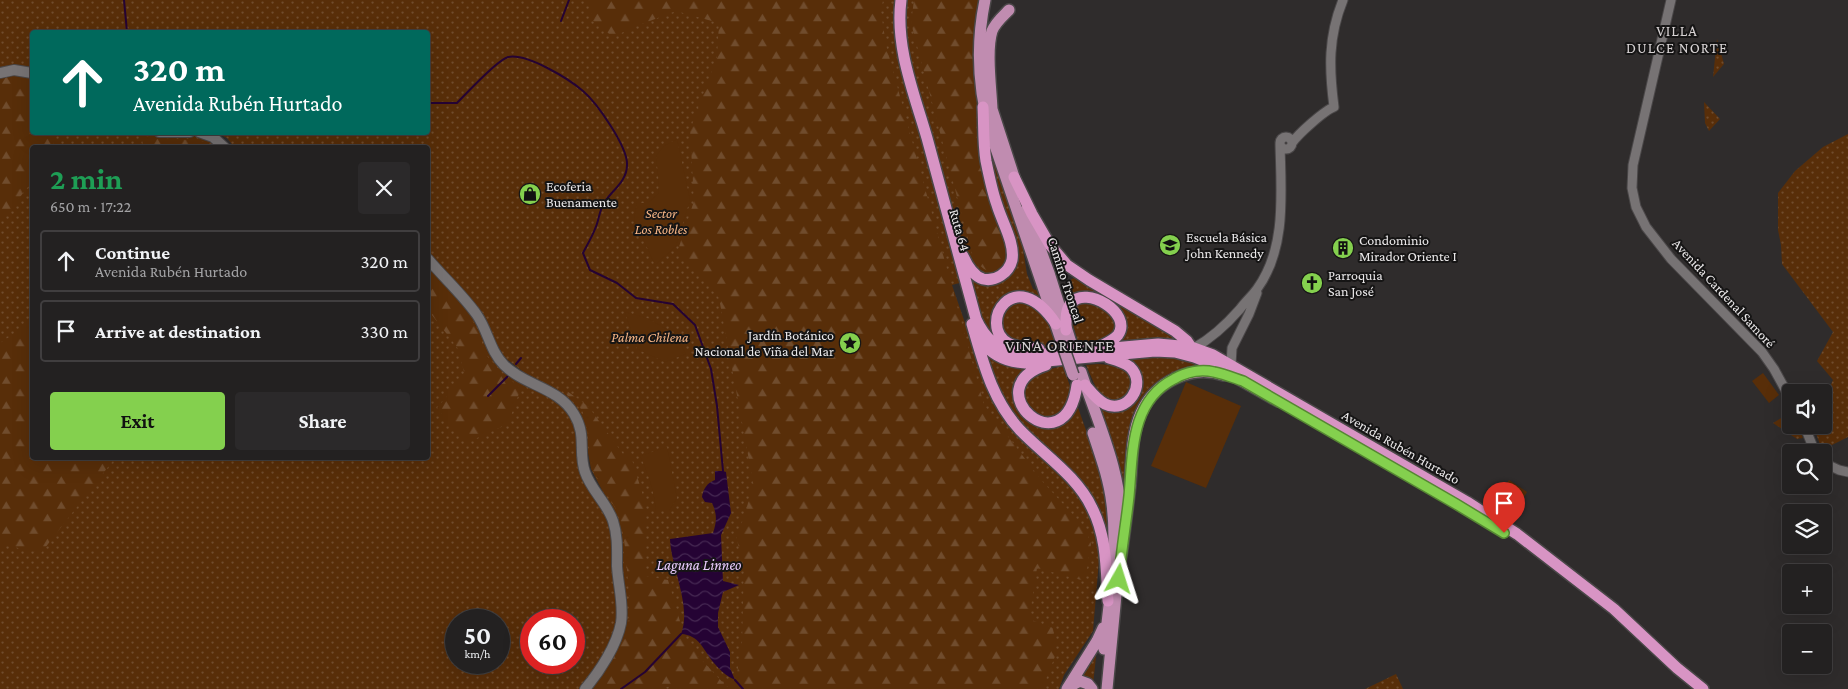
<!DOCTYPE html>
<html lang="en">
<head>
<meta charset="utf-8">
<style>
	body { margin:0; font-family:"Crimson Pro",serif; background:#2b292a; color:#f1f3f6; height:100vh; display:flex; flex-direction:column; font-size:19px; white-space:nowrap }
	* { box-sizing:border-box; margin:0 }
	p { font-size:16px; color:#a3a3a5 }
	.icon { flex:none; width:28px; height:28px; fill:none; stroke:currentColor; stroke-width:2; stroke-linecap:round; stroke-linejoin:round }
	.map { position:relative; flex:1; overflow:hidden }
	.side { position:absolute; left:30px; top:145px; width:400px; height:315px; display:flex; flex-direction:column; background:#232121; border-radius:5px; box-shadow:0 5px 20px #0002,0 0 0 1px #403e3f }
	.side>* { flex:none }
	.guide { position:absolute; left:30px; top:30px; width:400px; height:105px; border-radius:5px; box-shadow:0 5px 20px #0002,0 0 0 1px #403e3f; background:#00695c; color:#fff; overflow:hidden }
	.controls { position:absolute; left:1782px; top:384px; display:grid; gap:10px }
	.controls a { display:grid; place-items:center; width:50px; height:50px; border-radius:5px; background:#232121; box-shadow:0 5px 20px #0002,0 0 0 1px #403e3f; font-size:25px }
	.speed { position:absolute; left:445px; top:609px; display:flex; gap:10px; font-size:25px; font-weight:700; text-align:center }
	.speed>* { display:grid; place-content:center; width:65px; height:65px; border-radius:50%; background:#232121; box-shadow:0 5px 20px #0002,0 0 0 1px #403e3f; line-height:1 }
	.speed small { font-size:12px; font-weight:400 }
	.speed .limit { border:8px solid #d22; background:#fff; color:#111 }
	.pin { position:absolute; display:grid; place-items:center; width:42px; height:42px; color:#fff; margin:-51px -21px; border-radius:50% 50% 50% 0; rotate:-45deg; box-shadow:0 0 5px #0007 }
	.pin .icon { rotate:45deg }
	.me { position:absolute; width:55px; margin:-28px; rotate:6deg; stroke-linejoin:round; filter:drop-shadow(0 0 4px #0008) }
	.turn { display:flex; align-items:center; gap:18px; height:105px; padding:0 20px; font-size:22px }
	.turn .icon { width:65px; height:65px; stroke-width:2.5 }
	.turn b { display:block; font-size:35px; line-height:42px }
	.round { display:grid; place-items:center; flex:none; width:52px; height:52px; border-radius:5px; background:#2b292a }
	.head { display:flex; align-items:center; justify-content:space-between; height:85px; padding:0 20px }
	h1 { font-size:30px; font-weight:700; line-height:38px; color:#1e9e55 }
	.button { display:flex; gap:10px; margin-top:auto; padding:10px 20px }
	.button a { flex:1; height:58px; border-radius:5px; background:#84d04e; color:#111; font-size:20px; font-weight:700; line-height:58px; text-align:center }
	.button a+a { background:#2b292a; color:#f1f3f6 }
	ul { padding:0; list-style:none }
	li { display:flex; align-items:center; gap:15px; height:62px; margin:0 10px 8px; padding:0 10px; border:2px solid #403e3f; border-radius:5px }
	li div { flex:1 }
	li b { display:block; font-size:19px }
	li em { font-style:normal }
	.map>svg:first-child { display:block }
	.grass { fill:url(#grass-dots); fill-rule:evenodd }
	.forest { fill:url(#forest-firs) }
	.garden { fill:#582e09 }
	.water { fill:url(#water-waves) }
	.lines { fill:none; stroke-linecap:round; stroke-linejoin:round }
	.stream { stroke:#250334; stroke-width:2 }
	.tertiary-casing { stroke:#4a4748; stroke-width:11 }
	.secondary-casing { stroke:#4a4748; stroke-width:12 }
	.primary-casing { stroke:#4a4748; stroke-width:14 }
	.trunk-casing { stroke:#4a4748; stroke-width:14 }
	.tertiary { stroke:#777374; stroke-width:9 }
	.secondary { stroke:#777374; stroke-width:10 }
	.primary { stroke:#c08cb0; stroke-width:11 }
	.trunk { stroke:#d894c4; stroke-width:11 }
	.primary-bridge-casing { stroke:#4a4748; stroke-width:14; stroke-linecap:butt }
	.primary-bridge { stroke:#c08cb0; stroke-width:11 }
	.route-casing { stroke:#568733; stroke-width:12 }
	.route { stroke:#84d04e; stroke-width:9 }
	.labels { text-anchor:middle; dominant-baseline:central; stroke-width:4; stroke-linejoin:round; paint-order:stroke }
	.poi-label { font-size:14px; fill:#eceaeb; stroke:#161515; text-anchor:start }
	.park-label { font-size:14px; font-style:italic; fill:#f8b686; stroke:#161515 }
	.street-label { font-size:14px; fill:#eceaeb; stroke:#161515 }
	.neighbourhood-label { font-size:15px; letter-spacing:1px; fill:#d7d2d3; stroke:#161515 }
	.water-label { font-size:15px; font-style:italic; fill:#ebcdfe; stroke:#161515 }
	.quarter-label { font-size:16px; letter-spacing:1px; fill:#d7d2d3; stroke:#161515 }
</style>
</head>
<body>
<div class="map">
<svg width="1848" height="689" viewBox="0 0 1848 689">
	<defs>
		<pattern id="grass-dots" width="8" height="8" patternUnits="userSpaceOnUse" patternTransform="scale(1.25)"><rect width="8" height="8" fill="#582e09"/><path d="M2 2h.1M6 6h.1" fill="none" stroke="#704c2d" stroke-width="1.8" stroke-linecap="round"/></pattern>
		<pattern id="forest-firs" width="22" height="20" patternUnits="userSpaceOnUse" patternTransform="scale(1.25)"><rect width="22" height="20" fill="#582e09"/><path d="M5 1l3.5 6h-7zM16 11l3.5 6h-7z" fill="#704c2d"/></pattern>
		<pattern id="water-waves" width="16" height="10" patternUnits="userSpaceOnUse" patternTransform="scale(1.25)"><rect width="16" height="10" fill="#250334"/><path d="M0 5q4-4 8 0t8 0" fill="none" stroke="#452852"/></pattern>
	</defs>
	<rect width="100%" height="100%" fill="#2f2c2c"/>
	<path class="grass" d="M 0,0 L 980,0 L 976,91 L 980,143 L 1002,280 L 1005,213 L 988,147 L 990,147 L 1021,237 L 1027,274 L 1033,289 L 1038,291 L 1043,301 C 1014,274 972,312 1000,342 C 980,328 978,301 971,280 L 952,285 L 987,387 L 1010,425 L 1083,500 L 1091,515 L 1100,548 L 1093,631 L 1064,675 L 1059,689 L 589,689 L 623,632 L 614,513 L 591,469 L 582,420 L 570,400 L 526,374 L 504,357 L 479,311 L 428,252 L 428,148 L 234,147 L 227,138 L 217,133 L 428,132 L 428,32 L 32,32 L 32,70 L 0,71 Z
		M 1717,39 L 1724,64 L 1713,77 Z
		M 0,75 L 32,132 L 193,134 L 203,135 L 224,147 L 32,148 L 32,458 L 428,458 L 428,260 L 469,307 L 491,351 L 557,398 L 573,417 L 580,454 L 611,520 L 618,610 L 617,627 L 610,644 L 593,672 L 579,689 L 0,689 ZM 456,620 L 499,620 L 499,662 L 456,662 ZM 531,620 L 574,620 L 574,662 L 531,662 Z
		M 1704,102 L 1720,119 L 1709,131 L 1705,123 Z
		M 1848,134 L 1848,437 L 1822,450 L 1813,425 L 1824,425 L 1824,400 L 1833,380 L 1817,361 L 1833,332 L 1782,264 L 1781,245 L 1778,230 L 1778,193 L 1795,171 L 1823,147 Z
		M 1074,278 L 1161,327 L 1177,339 L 1117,342 L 1116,305 C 1099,297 1090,289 1071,295 L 1070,280 Z
		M 1024,300 L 1050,318 L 1059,349 L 1025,347 L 1002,333 L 1001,318 L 1007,306 Z
		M 1087,300 L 1113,314 L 1118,327 L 1105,340 L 1079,345 L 1070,315 L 1077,301 Z
		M 981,349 L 1033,367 L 1017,393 L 1039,426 L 1076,402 L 1104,481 L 1109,517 L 1109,557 L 1098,510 L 1021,425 L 1000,397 Z
		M 1163,356 L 1185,359 L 1216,370 L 1172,374 L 1152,387 L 1143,400 L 1125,493 L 1096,405 L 1137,399 C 1145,380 1143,370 1126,359 Z
		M 1098,364 L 1120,366 L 1133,376 L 1131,393 L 1114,402 L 1100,397 L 1086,365 Z
		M 1063,366 L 1071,389 L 1065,411 L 1048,421 L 1028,411 C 1027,405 1023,397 1024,391 C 1026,373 1050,369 1063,366 Z
		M 1791,412 L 1791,425 L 1797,425 L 1803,438 L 1797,439 L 1773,423 Z
		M 1097,647 L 1093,685 L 1076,680 Z
		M 1396,674 L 1403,689 L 1365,689 Z"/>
	<path class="forest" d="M 588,0 L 883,0 L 881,12 L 886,45 L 984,405 L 1042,481 L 1085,528 L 1091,544 L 1085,581 L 1037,568 L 1029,619 L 1053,628 L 1056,654 L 1042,689 L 677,689 L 671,686 L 659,689 L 591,689 L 631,616 L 625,547 L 620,516 L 592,469 L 586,422 L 582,410 L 562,390 L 564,389 L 588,406 L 623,454 L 630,453 L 644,499 L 645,576 L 668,580 L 686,642 L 693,644 L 698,656 L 727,687 L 737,674 L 742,643 L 744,568 L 736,536 L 745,515 L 753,482 L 719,298 L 678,250 L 694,201 L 690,130 L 717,57 L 719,23 L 676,11 L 634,27 L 613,37 L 593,21 Z
		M 914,0 L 981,0 L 974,129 L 998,219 L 1008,247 L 1009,260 L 999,272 C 985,272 981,268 973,257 L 911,23 Z
		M 0,75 L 32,75 L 32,132 L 58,133 L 52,147 L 32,148 L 32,182 L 0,222 Z
		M 142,136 L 209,142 L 216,147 L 143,147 Z
		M 428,265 L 465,309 L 478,330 L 486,355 L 503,374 L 521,388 L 508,424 L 466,443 L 437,408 L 465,375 L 457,347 L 428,310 Z
		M 32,320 L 32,458 L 115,458 L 41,553 L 0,544 L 0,343 L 26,326 Z"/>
	<path class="garden" d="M 677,139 L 690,200 L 676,246 L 655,265 L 634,219 L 637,203 L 648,203 L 658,194 L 659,184 L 656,156 L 664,146 Z
		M 625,312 L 647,318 L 675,334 L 686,354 L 665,362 L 637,349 Z
		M 1763,373 L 1779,395 L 1769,403 L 1752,381 Z
		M 1186,382 L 1241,406 L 1206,488 L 1151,466 Z
		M 667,447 L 677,498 L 669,511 L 656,511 C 654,491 649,474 640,456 Z
		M 1509,480 L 1527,492 L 1521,502 L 1502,490 Z"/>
	<path class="water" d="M 715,471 L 723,471 L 726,472 L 731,513 L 721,535 L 723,581 L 739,585 L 723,592 L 718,613 L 718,627 L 730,652 L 730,668 L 735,680 C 726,676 719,669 713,662 C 703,649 699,635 681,634 C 692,606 671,568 670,539 L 713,533 C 717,521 717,514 712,503 L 705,502 L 702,497 C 703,489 707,483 715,480 Z"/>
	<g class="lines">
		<path class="stream" d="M 124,0 L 127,32
			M 561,21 L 569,0
			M 428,103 L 457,103 C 467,93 497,60 508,57 C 527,53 569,79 583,91 C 597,103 628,147 627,165 C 627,182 611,191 604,203 C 599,211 599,221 595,229 C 592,237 587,245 583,253 L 590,270 L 617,283 L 636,298 L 673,304 L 695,325 L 711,369 L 717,406 L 723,471
			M 516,364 L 521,358
			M 488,396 L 508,376
			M 735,680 L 743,689
			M 621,689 L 645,672 L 681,634"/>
		<g class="tertiary-casing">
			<path id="tertiary" d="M 1671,0 L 1633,165 L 1632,188 L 1636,207 L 1646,227 L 1671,259 L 1762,352 L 1774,369 L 1791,400
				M1280 143a6 6 0 1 1 12 0a6 6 0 1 1-12 0Z
				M 1292,143 C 1298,134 1325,110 1334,107 C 1329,68 1328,37 1343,0
				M 1194,348 C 1212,338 1226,325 1240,309 C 1245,302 1252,296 1257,289 C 1287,248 1281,192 1280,144
				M 1231,365 L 1232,348 L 1249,314 L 1257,293
				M 1804,425 L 1815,452
				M 1824,463 L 1839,470 L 1848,472"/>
		</g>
		<g class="secondary-casing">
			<path id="secondary" d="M 0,73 L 14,70 L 32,73
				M 159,132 L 190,132
				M 199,132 L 213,137 L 225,148
				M 428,259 C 444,278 463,295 477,315 C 488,331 490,351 504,365 C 525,386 558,387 574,414 C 587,435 578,452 585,472 C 591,490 607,503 613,521 C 618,536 617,551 617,566 C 618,585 624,604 621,623 C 617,645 600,671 585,689"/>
		</g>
		<g class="primary-casing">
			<path id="primary" d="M 985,0 C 976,44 978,88 990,131 L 1063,346
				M 990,103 L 1017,186
				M 992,109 C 991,88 986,50 992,31 C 995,23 1003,16 1009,10
				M 1026,210 L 1049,273 L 1072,346
				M 1081,372 C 1098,423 1123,475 1121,529
				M 1093,433 C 1101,457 1109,479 1112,504 C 1118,550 1109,602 1104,649
				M 1067,689 L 1097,641 L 1103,628
				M 1070,689 L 1074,684 L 1080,681 L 1088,684 L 1092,689
				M 1107,689 L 1120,553"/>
		</g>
		<g class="trunk-casing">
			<path id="trunk" d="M 901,0 C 895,47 914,93 927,138 C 943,198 960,258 976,319 C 985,339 1000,352 1022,356 L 1158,344 L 1191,347 L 1213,355 L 1467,502 L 1517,534 L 1614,609 L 1677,668 L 1703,689
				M 1014,177 L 1032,214 L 1050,245 L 1067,265 L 1089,280 L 1175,331 L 1187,341 L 1191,347
				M 963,256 C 967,265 973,276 983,279 C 995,282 1009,273 1012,260 C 1015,243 1002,222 997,205 C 992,191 989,176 986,161 C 983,143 984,125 983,107
				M 972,324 C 983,362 992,400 1020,430 C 1044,455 1077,476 1092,508 C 1107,537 1106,570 1108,601
				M 1066,330 C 1066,321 1065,310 1071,303 C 1086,285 1133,313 1118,335 C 1114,340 1107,343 1101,346
				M 981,341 C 992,355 1007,362 1025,363 L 1155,351 L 1175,352 L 1194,357 L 1214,365 L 1278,401
				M 1039,349 C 1028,348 1017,348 1008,343 C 977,325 1014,261 1056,324
				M 1046,365 C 974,388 1065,470 1077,385
				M 1085,385 C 1091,392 1097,400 1105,404 C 1127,415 1148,384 1130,367 C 1124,362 1116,360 1109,358
				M 1120,562 C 1124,536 1127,511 1130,485 C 1132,462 1131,435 1141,413 C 1155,382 1191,364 1224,375"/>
		</g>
		<use href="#tertiary" class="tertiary"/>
		<use href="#secondary" class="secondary"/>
		<use href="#primary" class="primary"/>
		<use href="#trunk" class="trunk"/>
		<g class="primary-bridge-casing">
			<path id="primary-bridge" d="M 1063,346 L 1073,375"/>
		</g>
		<use href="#primary-bridge" class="primary-bridge"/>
	</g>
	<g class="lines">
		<g class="route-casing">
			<path id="route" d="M 1119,579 C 1121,551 1126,524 1129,496 C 1133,454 1130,401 1174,379 C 1186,372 1201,369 1214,372 C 1224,374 1234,378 1243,381 L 1456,504 L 1504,533"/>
		</g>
		<use href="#route" class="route"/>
	</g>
	<defs>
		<g id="shop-disc" transform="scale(1.125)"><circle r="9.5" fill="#84d04e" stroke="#161515"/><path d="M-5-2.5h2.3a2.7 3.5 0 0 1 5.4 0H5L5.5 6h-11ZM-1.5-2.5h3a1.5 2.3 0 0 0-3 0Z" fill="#111"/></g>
		<g id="school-disc" transform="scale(1.125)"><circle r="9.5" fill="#84d04e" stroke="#161515"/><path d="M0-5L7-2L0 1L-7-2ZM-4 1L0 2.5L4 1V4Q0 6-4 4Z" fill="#111"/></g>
		<g id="building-disc" transform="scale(1.125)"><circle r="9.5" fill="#84d04e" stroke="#161515"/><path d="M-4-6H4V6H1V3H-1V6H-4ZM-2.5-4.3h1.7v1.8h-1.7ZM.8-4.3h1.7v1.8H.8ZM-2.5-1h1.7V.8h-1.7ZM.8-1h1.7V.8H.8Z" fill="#111"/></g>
		<g id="church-disc" transform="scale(1.125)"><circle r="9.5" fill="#84d04e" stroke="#161515"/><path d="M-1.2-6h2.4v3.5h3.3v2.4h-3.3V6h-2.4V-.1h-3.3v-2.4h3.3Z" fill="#111"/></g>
		<g id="sight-disc" transform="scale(1.125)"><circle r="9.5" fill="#84d04e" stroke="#161515"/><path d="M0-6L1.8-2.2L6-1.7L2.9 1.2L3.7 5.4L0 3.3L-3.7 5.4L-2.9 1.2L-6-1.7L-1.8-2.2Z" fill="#111"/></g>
	</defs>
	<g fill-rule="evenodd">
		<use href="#shop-disc" x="530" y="194"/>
		<use href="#school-disc" x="1170" y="245"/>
		<use href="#building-disc" x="1343" y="248"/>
		<use href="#church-disc" x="1312" y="283"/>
		<use href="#sight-disc" x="850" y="343"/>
	</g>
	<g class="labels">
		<g class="poi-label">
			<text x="546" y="186">Ecoferia<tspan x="546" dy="16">Buenamente</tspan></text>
			<text x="1186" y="237">Escuela Básica<tspan x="1186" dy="16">John Kennedy</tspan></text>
			<text x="1359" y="240">Condominio<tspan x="1359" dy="16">Mirador Oriente I</tspan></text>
			<text x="1328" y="275">Parroquia<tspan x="1328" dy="16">San José</tspan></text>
			<text x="834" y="335" text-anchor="end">Jardín Botánico<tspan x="834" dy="16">Nacional de Viña del Mar</tspan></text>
		</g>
		<g class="park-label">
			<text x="661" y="213">Sector<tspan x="661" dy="16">Los Robles</tspan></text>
			<text x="650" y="337">Palma Chilena</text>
		</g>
		<g class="street-label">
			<text transform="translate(960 230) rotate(74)">Ruta 64</text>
			<text transform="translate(1066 280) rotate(72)">Camino Troncal</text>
			<text transform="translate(1724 293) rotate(47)">Avenida Cardenal Samoré</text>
			<text transform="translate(1401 447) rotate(30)">Avenida Rubén Hurtado</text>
		</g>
		<g class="neighbourhood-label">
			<text x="1677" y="31">VILLA<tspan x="1677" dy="17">DULCE NORTE</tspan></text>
		</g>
		<g class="water-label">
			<text x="699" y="565">Laguna Linneo</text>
		</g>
		<g class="quarter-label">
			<text x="1060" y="345">VIÑA ORIENTE</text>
		</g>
	</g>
</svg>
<div class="controls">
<a><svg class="icon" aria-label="sound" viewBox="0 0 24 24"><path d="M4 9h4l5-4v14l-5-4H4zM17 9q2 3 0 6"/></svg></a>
<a><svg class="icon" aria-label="search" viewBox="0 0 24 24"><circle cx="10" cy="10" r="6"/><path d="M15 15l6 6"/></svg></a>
<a><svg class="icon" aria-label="layers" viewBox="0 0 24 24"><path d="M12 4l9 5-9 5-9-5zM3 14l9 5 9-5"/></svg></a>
<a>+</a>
<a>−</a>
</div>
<div class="speed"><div>50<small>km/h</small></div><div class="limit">60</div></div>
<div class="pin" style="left:1504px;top:533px;background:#d93025"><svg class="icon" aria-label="arrive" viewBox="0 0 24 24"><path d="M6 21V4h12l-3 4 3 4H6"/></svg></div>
<svg class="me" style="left:1119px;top:579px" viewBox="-20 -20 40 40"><path d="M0-17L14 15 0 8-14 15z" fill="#84d04e" stroke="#fff" stroke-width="4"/></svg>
<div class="guide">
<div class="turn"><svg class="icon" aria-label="ahead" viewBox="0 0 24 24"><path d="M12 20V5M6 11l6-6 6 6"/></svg><div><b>320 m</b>Avenida Rubén Hurtado</div></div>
</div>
<section class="side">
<div class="head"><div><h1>2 min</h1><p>650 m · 17:22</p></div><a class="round"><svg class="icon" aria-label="close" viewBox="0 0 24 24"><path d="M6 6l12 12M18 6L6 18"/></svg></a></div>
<ul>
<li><svg class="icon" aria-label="ahead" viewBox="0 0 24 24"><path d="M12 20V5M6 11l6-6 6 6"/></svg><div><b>Continue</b><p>Avenida Rubén Hurtado</p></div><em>320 m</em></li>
<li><svg class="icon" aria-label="arrive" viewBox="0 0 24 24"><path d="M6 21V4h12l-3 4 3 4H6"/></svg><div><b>Arrive at destination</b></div><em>330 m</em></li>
</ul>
<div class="button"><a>Exit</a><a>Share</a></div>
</section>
</div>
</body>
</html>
